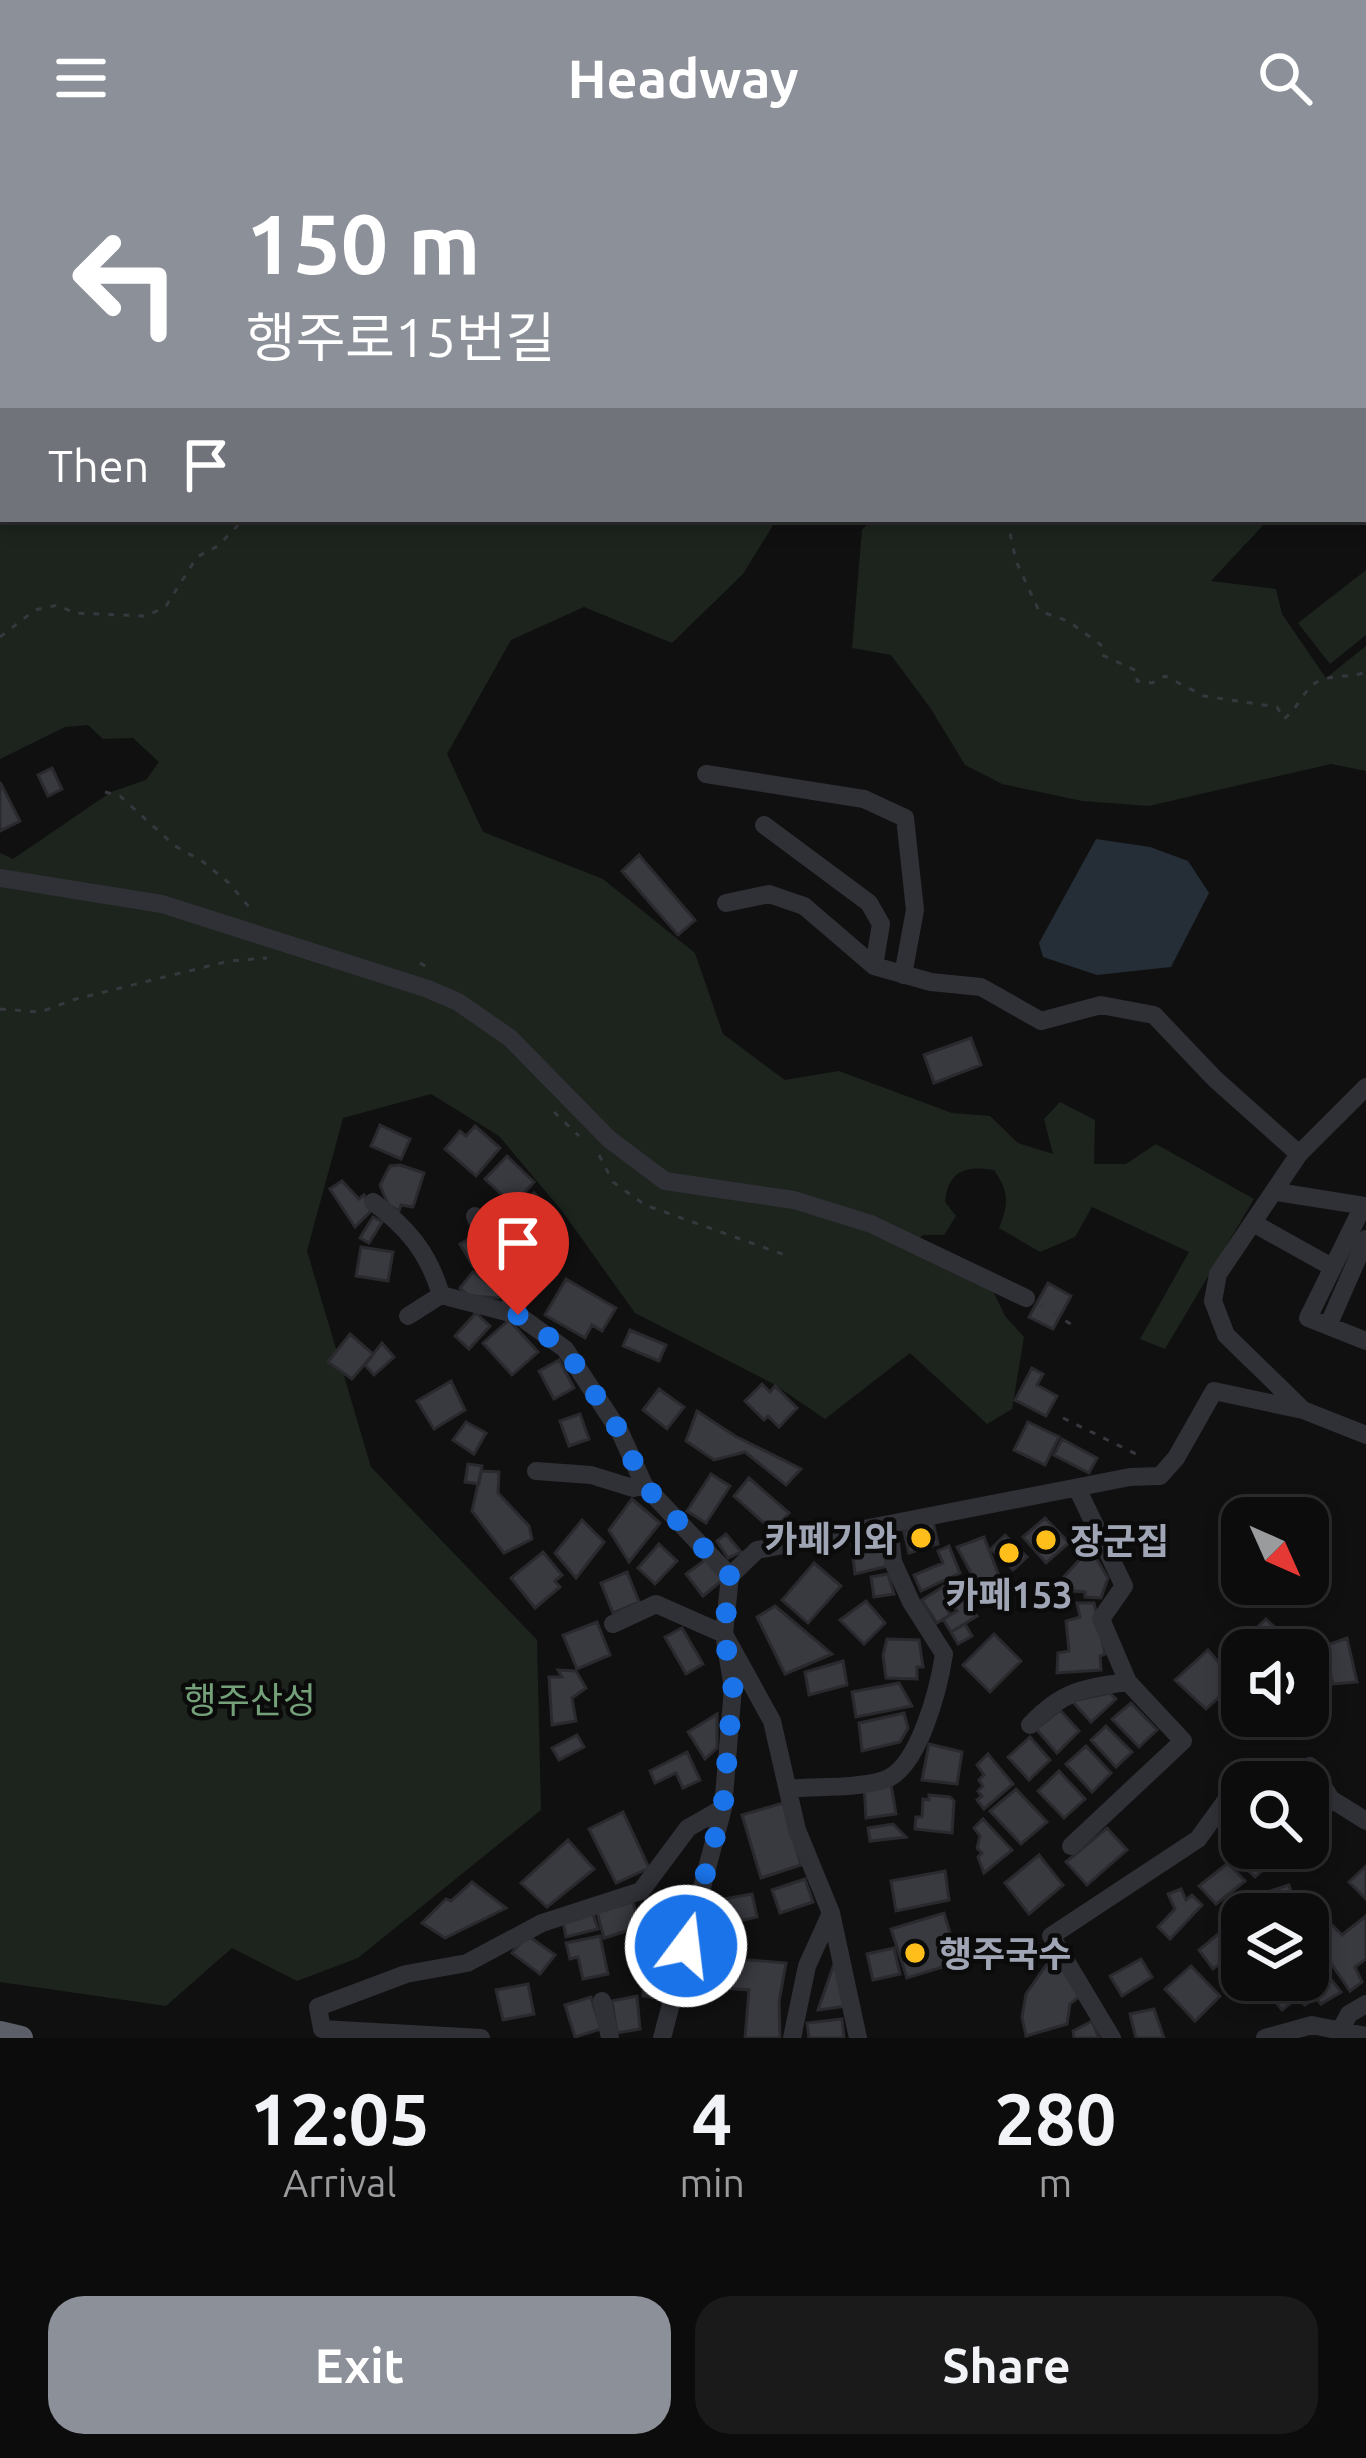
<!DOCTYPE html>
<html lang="en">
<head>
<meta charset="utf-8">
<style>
	body { margin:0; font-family:Ubuntu,"Noto Sans KR",sans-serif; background:#1a1a1b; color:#f1f3f6; height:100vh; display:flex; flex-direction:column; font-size:45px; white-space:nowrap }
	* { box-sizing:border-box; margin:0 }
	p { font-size:39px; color:#9a9b9d }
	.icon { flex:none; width:66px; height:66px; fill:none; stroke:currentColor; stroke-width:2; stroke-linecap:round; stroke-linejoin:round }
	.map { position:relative; height:1882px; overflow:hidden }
	.panel { display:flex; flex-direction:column; background:#0c0c0d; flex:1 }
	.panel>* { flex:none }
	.hud { position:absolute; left:0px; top:0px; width:1368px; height:366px; box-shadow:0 6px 18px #0003,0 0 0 3px #2c2c2e; background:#8c9099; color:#fff; overflow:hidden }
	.needle { width:78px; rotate:135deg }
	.controls { position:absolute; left:1221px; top:1341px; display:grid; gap:24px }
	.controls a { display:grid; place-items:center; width:108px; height:108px; border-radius:24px; background:#0c0c0d; box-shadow:0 6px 18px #0003,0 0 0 3px #2c2c2e; font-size:60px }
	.pin { position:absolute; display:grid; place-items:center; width:102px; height:102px; color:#fff; margin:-123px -51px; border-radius:50% 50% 50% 0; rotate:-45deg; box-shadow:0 0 12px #0007 }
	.pin .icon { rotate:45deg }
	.me { position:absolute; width:132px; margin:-66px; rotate:15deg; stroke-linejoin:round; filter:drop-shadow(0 0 9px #0008) }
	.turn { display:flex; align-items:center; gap:42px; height:252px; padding:0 48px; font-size:54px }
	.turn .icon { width:156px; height:156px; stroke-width:2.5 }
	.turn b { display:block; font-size:84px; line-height:102px }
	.then { display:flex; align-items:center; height:114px; padding:0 48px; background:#0003; gap:24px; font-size:45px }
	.eta { display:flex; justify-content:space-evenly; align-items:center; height:204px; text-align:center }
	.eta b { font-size:72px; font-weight:700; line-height:84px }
	.primary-button { display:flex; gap:24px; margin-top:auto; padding:24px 48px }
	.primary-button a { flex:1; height:138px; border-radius:36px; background:#8c9099; color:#fff; font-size:48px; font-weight:700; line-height:138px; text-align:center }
	.primary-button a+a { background:#1a1a1b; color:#f1f3f6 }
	header { display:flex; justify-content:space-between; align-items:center; height:156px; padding:0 48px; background:#8c9099; color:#fff; font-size:54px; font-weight:700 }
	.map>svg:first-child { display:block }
	.green { fill:#1c241d }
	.water { fill:#252e36 }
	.building { fill:#393a40; stroke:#2a2a2e; stroke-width:3 }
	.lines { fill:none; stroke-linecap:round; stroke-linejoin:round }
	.path { stroke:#36383e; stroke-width:3; stroke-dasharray:6 9; stroke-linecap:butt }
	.minor { stroke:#303137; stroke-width:18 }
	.highway { stroke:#5c5f68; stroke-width:24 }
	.route { stroke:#1a73e8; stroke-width:21; stroke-dasharray:0 37.8 }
	.poi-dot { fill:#ffbe1a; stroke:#0b0b0c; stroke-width:4.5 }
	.labels { text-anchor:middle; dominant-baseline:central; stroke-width:9; stroke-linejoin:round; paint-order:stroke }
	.poi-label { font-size:36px; font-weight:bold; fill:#9fa5b4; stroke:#0b0b0c; text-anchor:start }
	.park-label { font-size:36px; fill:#74a179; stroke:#0b0b0c }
</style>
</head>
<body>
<header><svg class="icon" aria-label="menu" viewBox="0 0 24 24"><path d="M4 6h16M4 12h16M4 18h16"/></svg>Headway<svg class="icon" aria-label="search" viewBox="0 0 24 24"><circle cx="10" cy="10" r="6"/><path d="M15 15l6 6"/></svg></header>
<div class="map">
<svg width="1366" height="1882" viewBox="0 0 1366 1882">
	<rect width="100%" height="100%" fill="#101011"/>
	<path class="green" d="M 0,0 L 1273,3 L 3,3 L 3,363 L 777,363 L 743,418 L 672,487 L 584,451 L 511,484 L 447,598 L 483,676 L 603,723 L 695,797 L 723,878 L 785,924 L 839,915 L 952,957 L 990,960 L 1018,987 L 1053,998 L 1044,963 L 1060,946 L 1095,964 L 1094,1008 L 1126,1008 L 1156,988 L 1254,1043 L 1165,1193 L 1140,1183 L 1189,1096 L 1092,1051 L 1075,1081 L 1040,1096 L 999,1072 C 1009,1048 1009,1035 994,1014 C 965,1009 948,1015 945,1046 L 956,1060 L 944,1079 L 923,1079 L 912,1089 L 993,1135 L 1005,1160 L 1024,1181 L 1012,1253 L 987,1268 L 910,1197 L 825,1263 L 772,1227 L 635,1157 L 562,1055 L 499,980 L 431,938 L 343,962 L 307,1095 L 371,1311 L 537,1484 L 541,1654 L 358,1802 L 297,1825 L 232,1792 L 166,1850 L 0,1826 L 0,697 L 13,703 L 111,636 L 146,624 L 159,606 L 133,582 L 103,583 L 88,569 L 65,571 L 0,603 Z
		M 872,363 L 1269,363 L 1211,425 L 1276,433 L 1282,458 L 1326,522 L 1366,490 L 1366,615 L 1331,608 L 1149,650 L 1082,645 L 1002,628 L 965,609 L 931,553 L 891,499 L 852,492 L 862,374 Z
		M 1366,414 L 1366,479 L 1330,508 L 1298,467 Z"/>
	<path class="water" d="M 1096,683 L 1150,691 L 1188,705 L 1209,737 L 1171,811 L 1097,819 L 1043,801 L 1039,787 Z"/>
	<path class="building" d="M 52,612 L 62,633 L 48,640 L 38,619 Z
		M 0,626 L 20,665 L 0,675 Z
		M 639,699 L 695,764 L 678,779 L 622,715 Z
		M 971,882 L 981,909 L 934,927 L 924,899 Z
		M 380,969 L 410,983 L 401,1003 L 371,990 Z
		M 475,970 L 500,992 L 476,1020 L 445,993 L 460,975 L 466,980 Z
		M 507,1000 L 534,1026 L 513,1049 L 485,1023 Z
		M 400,1009 L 424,1017 L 413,1051 L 401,1049 L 399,1055 L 388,1048 L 380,1029 L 390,1010 Z
		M 342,1025 L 359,1043 L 364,1039 L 373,1053 L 355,1071 L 330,1033 Z
		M 534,1037 L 551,1054 L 538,1067 L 521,1051 Z
		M 373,1061 L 382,1066 L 369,1087 L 360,1082 Z
		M 476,1079 L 489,1101 L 473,1110 L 460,1088 Z
		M 361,1091 L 393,1096 L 388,1125 L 356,1120 Z
		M 473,1116 L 501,1137 L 499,1142 L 469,1140 L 460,1132 Z
		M 566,1123 L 616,1152 L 602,1175 L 592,1169 L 585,1182 L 545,1159 Z
		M 1048,1127 L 1071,1140 L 1053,1173 L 1029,1161 Z
		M 476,1157 L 490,1170 L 469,1193 L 455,1180 Z
		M 509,1164 L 538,1196 L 512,1219 L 483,1187 Z
		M 630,1174 L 666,1189 L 659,1205 L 623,1190 Z
		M 350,1178 L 373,1198 L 352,1223 L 328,1206 Z
		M 382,1187 L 394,1201 L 374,1219 L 365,1209 Z
		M 559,1204 L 574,1232 L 554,1243 L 539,1215 Z
		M 1032,1212 L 1043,1218 L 1037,1229 L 1057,1240 L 1046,1260 L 1015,1244 Z
		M 451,1225 L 465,1254 L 434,1273 L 417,1245 Z
		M 762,1228 L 770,1236 L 775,1230 L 797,1252 L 779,1271 L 768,1260 L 764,1264 L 745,1245 Z
		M 659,1233 L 684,1251 L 667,1273 L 643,1254 Z
		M 697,1255 L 735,1280 L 801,1313 L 786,1329 L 745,1296 L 714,1304 L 686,1285 Z
		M 580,1258 L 589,1283 L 569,1290 L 560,1265 Z
		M 466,1266 L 486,1277 L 474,1298 L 453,1284 Z
		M 1028,1266 L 1059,1281 L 1045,1309 L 1014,1294 Z
		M 1062,1283 L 1097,1302 L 1089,1317 L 1054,1299 Z
		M 468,1308 L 482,1310 L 479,1328 L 465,1326 Z
		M 481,1315 L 499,1316 L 498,1337 L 529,1370 L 532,1383 L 504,1397 L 472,1355 Z
		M 711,1318 L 730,1330 L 706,1367 L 687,1355 Z
		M 749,1322 L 789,1357 L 773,1375 L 734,1340 Z
		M 632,1343 L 660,1367 L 629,1406 L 609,1374 Z
		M 1045,1362 L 1069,1387 L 1046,1407 L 1023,1381 Z
		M 582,1364 L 604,1386 L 576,1422 L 555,1397 Z
		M 933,1366 L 938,1388 L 909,1397 L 904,1376 Z
		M 726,1378 L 741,1396 L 728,1402 L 717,1385 Z
		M 884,1379 L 888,1410 L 855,1418 L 851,1384 Z
		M 1005,1379 L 1027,1401 L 1013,1414 L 991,1393 Z
		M 984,1381 L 999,1420 L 978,1430 L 957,1391 Z
		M 659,1388 L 677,1405 L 655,1428 L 638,1412 Z
		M 949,1390 L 960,1417 L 921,1435 L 914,1419 L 943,1407 L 938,1395 Z
		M 1090,1392 L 1108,1422 L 1101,1442 L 1085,1441 L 1085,1436 L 1072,1435 L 1061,1424 Z
		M 543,1396 L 562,1419 L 555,1425 L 560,1431 L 535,1452 L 511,1422 Z
		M 709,1401 L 725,1422 L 703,1440 L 686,1418 Z
		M 814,1407 L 841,1430 L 808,1467 L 782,1444 Z
		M 627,1416 L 639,1446 L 613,1457 L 601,1427 Z
		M 888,1418 L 894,1438 L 874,1441 L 871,1421 Z
		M 944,1430 L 953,1445 L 945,1450 L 950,1459 L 937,1467 L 922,1444 Z
		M 964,1439 L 977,1460 L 951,1476 L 943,1463 L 957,1455 L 951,1446 Z
		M 866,1445 L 885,1467 L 864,1488 L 840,1464 Z
		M 1077,1447 L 1094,1447 L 1105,1498 L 1100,1500 L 1101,1514 L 1057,1517 L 1058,1497 L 1069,1495 L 1066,1465 L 1080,1461 Z
		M 775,1450 L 832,1498 L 785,1518 L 757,1461 Z
		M 1266,1463 L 1287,1483 L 1276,1494 L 1242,1494 L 1242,1512 L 1227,1499 Z
		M 597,1466 L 610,1499 L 577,1513 L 563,1479 Z
		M 965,1468 L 972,1480 L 958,1488 L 951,1476 Z
		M 682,1472 L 703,1508 L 686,1518 L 665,1481 Z
		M 994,1478 L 1021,1505 L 990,1536 L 963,1509 Z
		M 1347,1482 L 1357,1526 L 1333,1528 L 1322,1491 Z
		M 887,1483 L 919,1484 L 923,1511 L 917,1511 L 917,1523 L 886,1522 L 883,1499 Z
		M 1208,1494 L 1236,1526 L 1206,1553 L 1175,1524 Z
		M 843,1505 L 847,1529 L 809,1539 L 805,1516 Z
		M 558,1514 L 576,1515 L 586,1532 L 572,1542 L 576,1565 L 552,1569 L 549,1521 L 562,1521 Z
		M 899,1527 L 912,1550 L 856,1561 L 852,1536 Z
		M 1110,1537 L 1116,1543 L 1091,1566 L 1072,1545 Z
		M 1131,1547 L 1157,1574 L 1139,1591 L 1112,1563 Z
		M 1060,1554 L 1079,1575 L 1057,1597 L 1036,1573 Z
		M 904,1557 L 908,1572 L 900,1586 L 862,1595 L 859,1567 Z
		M 717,1558 L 717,1592 L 705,1603 L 688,1576 Z
		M 1106,1570 L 1132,1596 L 1116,1611 L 1091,1584 Z
		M 577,1579 L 584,1591 L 559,1604 L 552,1592 Z
		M 1030,1581 L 1050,1604 L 1029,1624 L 1008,1601 Z
		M 929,1588 L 962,1596 L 957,1628 L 922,1624 Z
		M 1086,1590 L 1111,1617 L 1092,1636 L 1066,1608 Z
		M 687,1596 L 700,1624 L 683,1632 L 676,1617 L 655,1627 L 650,1615 Z
		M 988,1598 L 1013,1628 L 984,1653 L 977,1644 L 982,1640 L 978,1635 L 983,1630 L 979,1624 L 984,1619 L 977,1609 Z
		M 1059,1615 L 1085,1643 L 1064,1662 L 1038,1635 Z
		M 891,1628 L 896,1658 L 866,1662 L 864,1629 Z
		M 1016,1633 L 1047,1666 L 1021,1688 L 990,1655 Z
		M 929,1639 L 950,1641 L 954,1645 L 952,1677 L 915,1673 L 916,1661 L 922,1661 L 923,1643 L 929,1644 Z
		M 783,1647 L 801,1709 L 761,1722 L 742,1659 Z
		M 623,1656 L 649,1712 L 616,1727 L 589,1673 Z
		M 983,1663 L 1012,1694 L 984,1717 L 978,1701 L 982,1697 L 977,1692 L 980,1680 L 974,1672 Z
		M 893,1668 L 906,1681 L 870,1685 L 868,1672 Z
		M 1107,1672 L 1127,1694 L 1087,1729 L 1066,1706 Z
		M 568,1684 L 594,1713 L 547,1751 L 521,1727 Z
		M 1246,1692 L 1273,1692 L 1280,1699 L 1255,1721 L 1235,1702 Z
		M 1039,1699 L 1063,1729 L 1029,1758 L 1005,1727 Z
		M 1228,1707 L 1245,1725 L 1216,1748 L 1199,1730 Z
		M 1366,1710 L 1366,1743 L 1349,1726 Z
		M 945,1715 L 949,1744 L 896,1755 L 891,1725 Z
		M 805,1723 L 813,1746 L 780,1757 L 772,1734 Z
		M 472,1726 L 506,1752 L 445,1782 L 422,1767 L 446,1743 L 451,1745 Z
		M 1289,1729 L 1297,1755 L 1242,1758 L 1242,1762 L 1236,1746 Z
		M 1181,1733 L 1186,1744 L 1192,1739 L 1202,1749 L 1170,1783 L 1158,1771 L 1175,1753 L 1168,1738 Z
		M 752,1738 L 757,1761 L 723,1769 L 718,1744 Z
		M 633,1746 L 640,1771 L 604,1782 L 597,1756 Z
		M 944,1757 L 959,1806 L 907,1822 L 891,1773 Z
		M 593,1758 L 598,1773 L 566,1781 L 563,1765 Z
		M 1366,1760 L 1366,1803 L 1355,1811 L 1362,1826 L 1350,1835 L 1311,1778 L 1327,1764 L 1342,1779 Z
		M 645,1765 L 677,1770 L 657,1842 L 643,1840 L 645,1799 L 628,1794 Z
		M 1222,1775 L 1237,1795 L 1213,1813 L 1199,1794 Z
		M 527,1779 L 555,1799 L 540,1818 L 512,1797 Z
		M 600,1780 L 608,1818 L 583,1823 L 578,1801 L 570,1803 L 566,1787 Z
		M 894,1792 L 900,1818 L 873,1824 L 867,1798 Z
		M 1059,1801 L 1082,1838 L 1070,1848 L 1067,1868 L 1026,1880 L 1022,1861 L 1026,1838 L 1047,1808 Z
		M 724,1802 L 786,1807 L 779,1846 L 780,1882 L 745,1882 L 749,1834 L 722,1832 Z
		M 1141,1803 L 1152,1821 L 1122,1840 L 1110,1820 Z
		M 1315,1803 L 1341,1836 L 1321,1848 L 1315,1841 L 1305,1849 L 1297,1842 L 1282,1854 L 1267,1835 L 1284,1824 L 1308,1824 L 1308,1808 Z
		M 835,1805 L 847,1850 L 818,1854 Z
		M 1191,1810 L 1220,1840 L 1195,1865 L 1165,1833 Z
		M 528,1828 L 534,1858 L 503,1864 L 496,1834 Z
		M 637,1840 L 640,1873 L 617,1877 L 612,1845 Z
		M 591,1841 L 601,1873 L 575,1881 L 565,1849 Z
		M 1154,1853 L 1164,1882 L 1136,1882 L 1130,1858 Z
		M 842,1863 L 844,1882 L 809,1882 L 807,1867 Z
		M 1092,1865 L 1099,1882 L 1074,1882 L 1073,1875 Z"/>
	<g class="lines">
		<path class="path" d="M 92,0 L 114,3
			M 185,3 L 189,0
			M 790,3 L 791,0
			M 0,4 L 5,0
			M 451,363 L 451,364
			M 1007,363 L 1016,405 L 1039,455 L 1068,465 L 1101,489 L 1102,499 L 1137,515 L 1137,525 L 1152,527 L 1165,520 L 1204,540 L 1277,551 L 1284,563 C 1299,551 1305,532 1317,526 C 1332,518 1351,522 1366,516
			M 0,481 L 35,454 L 58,449 L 74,457 L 147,460 L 166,450 L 197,401 L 218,390 L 244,363
			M 105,636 L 120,640 L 175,690 L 202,705 L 229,727 L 254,757
			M 420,807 L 432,814
			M 0,853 L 40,856 L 76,843 L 229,805 L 267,802
			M 554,956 L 579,980
			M 599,999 L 613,1026 L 645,1049 L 788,1100
			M 1040,1149 L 1074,1170
			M 1063,1262 L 1138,1299"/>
		<path class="minor" d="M 1314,0 L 1315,3
			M 1365,184 L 1366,188
			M 706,618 L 864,643 L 905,662 L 915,754 L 903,819
			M 764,669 L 869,747 L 881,768 L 874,810
			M 0,722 L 162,748 L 428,833 L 458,846 L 510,882 L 609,983 L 665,1025 L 794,1044 L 871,1068 L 1026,1142
			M 726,747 L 769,738 L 804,750 L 874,810 L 931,826 L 981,831 L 1041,865 L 1101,849 L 1154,859 L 1215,923 L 1299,998
			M 1366,931 L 1299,998 L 1218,1118 L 1213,1145 L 1226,1179 L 1303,1254 L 1366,1279
			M 1277,1036 L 1366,1050
			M 373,1046 C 407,1071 429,1097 441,1139 L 518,1159 L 565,1193 L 620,1276 L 644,1329 L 730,1420
			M 1363,1050 L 1308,1162 L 1366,1185
			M 475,1060 L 518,1159
			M 1253,1067 L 1332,1111
			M 408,1160 L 441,1139
			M 1328,1170 L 1366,1083
			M 536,1315 L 591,1319 L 633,1332 L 644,1329
			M 613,1468 L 656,1448 L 724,1478 L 772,1565 L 797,1674 L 831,1757 L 858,1882
			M 1030,1569 C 1062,1535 1083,1532 1128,1526
			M 1310,1610 L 1331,1643 L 1366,1665
			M 788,1633 C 817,1630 855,1633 884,1624 C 919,1613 939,1531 944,1498 L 911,1446 L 893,1406 L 889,1369
			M 1310,1667 L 1331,1643
			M 1071,1690 L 1183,1585 L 1128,1526 L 1101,1463 L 1124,1430 L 1077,1332
			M 602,1845 L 610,1882
			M 1340,1875 L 1349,1858 L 1366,1848
			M 481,1882 L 322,1873 L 318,1851 L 406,1818 L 467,1807 L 542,1767 L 641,1735 L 688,1672 L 723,1652
			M 662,1882 L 723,1652 L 733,1532 L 724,1478 L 730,1420 L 757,1394 L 1130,1321 L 1160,1320 L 1176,1302 L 1214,1235 L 1303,1254
			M 792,1882 L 807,1810 L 831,1757
			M 1112,1882 L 1051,1780 L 1198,1683 L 1243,1621
			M 1265,1882 L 1312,1869 L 1366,1880"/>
		<path class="highway" d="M 0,1877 L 21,1882"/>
	</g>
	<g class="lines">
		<path class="route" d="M 518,1159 L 565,1193 L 620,1276 L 644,1329 L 730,1420 L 724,1478 L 733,1532 L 723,1652 L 686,1790"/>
	</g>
	<g class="poi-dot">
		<circle cx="921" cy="1382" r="12"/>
		<circle cx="1046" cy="1384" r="12"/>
		<circle cx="1009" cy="1397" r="12"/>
		<circle cx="915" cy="1797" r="12"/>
	</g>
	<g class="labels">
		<g class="poi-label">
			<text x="897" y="1382" text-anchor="end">카페기와</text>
			<text x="1070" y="1384">장군집</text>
			<text x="1009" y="1438" text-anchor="middle">카페153</text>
			<text x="939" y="1797">행주국수</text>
		</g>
		<g class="park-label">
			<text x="250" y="1543">행주산성</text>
		</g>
	</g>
</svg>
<div class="controls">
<a><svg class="needle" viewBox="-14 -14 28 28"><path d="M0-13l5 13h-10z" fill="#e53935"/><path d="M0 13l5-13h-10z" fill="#9a9b9d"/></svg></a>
<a><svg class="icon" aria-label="sound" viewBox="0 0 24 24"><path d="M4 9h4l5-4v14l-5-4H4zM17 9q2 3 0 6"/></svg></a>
<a><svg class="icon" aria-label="search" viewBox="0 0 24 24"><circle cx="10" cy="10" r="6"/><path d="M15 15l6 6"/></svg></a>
<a><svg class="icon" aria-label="layers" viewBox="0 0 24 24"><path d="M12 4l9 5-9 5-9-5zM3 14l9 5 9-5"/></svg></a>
</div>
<div class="pin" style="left:518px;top:1159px;background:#d93025"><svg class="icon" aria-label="arrive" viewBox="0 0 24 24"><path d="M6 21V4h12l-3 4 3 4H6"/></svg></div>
<svg class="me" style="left:686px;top:1790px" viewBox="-20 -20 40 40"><circle r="17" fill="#1a73e8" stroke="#fff" stroke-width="3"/><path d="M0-11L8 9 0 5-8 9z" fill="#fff"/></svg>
<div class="hud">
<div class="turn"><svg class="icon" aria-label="left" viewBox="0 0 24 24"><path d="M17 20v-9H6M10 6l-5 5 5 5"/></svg><div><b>150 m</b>행주로15번길</div></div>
<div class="then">Then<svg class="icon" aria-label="arrive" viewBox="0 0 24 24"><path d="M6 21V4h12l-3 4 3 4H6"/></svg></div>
</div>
</div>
<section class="panel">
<div class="eta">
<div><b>12:05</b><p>Arrival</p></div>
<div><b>4</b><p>min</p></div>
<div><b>280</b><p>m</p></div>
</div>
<div class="primary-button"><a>Exit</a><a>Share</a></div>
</section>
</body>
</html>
